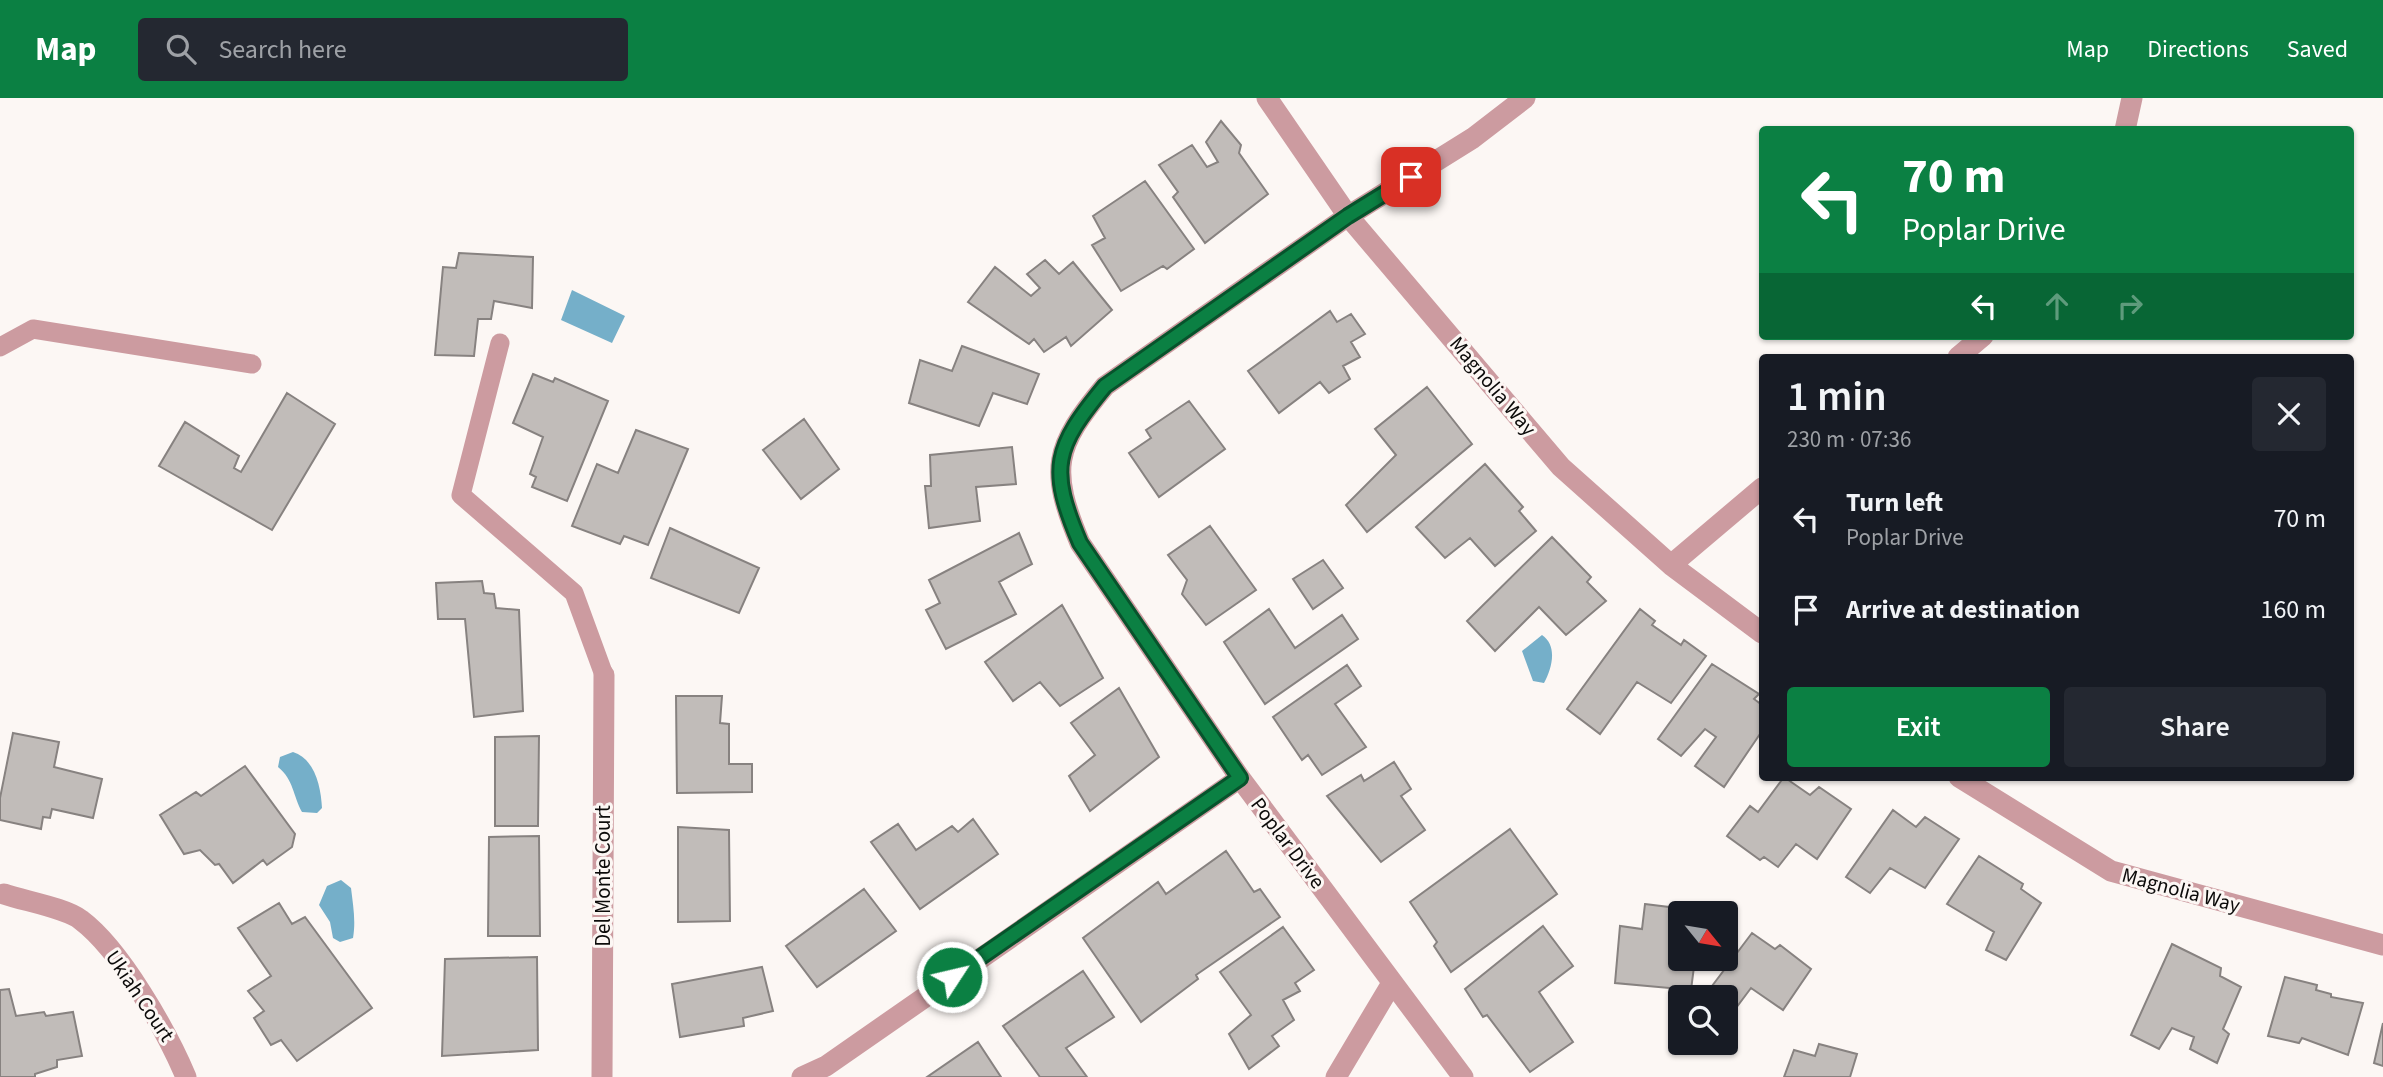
<!DOCTYPE html>
<html lang="en">
<head>
<meta charset="utf-8">
<style>
	body { margin:0; font-family:"Source Sans 3",sans-serif; background:#242831; color:#f1f3f6; height:100vh; display:flex; flex-direction:column; font-size:26px; white-space:nowrap }
	* { box-sizing:border-box; margin:0 }
	p { font-size:23px; color:#9ea1a6 }
	.icon { flex:none; width:38px; height:38px; fill:none; stroke:currentColor; stroke-width:2; stroke-linecap:round; stroke-linejoin:round }
	.map { position:relative; flex:1; overflow:hidden }
	.sheet { position:absolute; left:1759px; top:256px; width:595px; height:427px; display:flex; flex-direction:column; background:#171b24; border-radius:7px; box-shadow:0 2px 5px #0004 }
	.sheet>* { flex:none }
	.guide { position:absolute; left:1759px; top:28px; width:595px; height:214px; border-radius:7px; box-shadow:0 2px 5px #0004; background:#0b8043; color:#fff; overflow:hidden }
	.needle { width:46px; rotate:120deg }
	.tools { position:absolute; left:1668px; top:803px; display:grid; gap:14px }
	.tools a { display:grid; place-items:center; width:70px; height:70px; border-radius:7px; background:#171b24; box-shadow:0 2px 5px #0004; font-size:35px }
	.pin { position:absolute; display:grid; place-items:center; width:60px; height:60px; color:#fff; margin:-30px; border-radius:14px; box-shadow:0 4px 10px #0006 }
	.me { position:absolute; width:77px; margin:-38px; rotate:55deg; stroke-linejoin:round; filter:drop-shadow(0 0 5px #0008) }
	.turn { display:flex; align-items:center; gap:24px; height:147px; padding:0 28px; font-size:32px }
	.turn .icon { width:91px; height:91px; stroke-width:2.5 }
	.turn b { display:block; font-size:49px; line-height:60px }
	.lanes { display:flex; align-items:center; height:66px; padding:0 28px; background:#0003; justify-content:center; gap:35px; direction:ltr }
	.lanes .off { opacity:.35 }
	.round { display:grid; place-items:center; flex:none; width:74px; height:74px; border-radius:7px; background:#242831 }
	.overview { display:flex; align-items:center; justify-content:space-between; height:119px; padding:0 28px }
	h1 { font-size:42px; font-weight:600; line-height:52px }
	.action { display:flex; gap:14px; margin-top:auto; padding:14px 28px }
	.action a { flex:1; height:80px; border-radius:7px; background:#0b8043; color:#fff; font-size:28px; font-weight:600; line-height:80px; text-align:center }
	.action a+a { background:#242831; color:#f1f3f6 }
	ul { padding:0; list-style:none }
	li { display:flex; align-items:center; gap:21px; height:91px; padding:0 28px }
	li div { flex:1 }
	li b { display:block; font-size:26px }
	li em { font-style:normal }
	header { display:flex; align-items:center; gap:42px; box-sizing:border-box; height:98px; padding:0 35px; background:#0b8043; color:#fff }
	header strong { font-size:33px }
	nav { display:flex; gap:38px; margin-inline-start:auto; font-size:24px }
	.search { width:490px; height:63px; background:#242831; display:flex; align-items:center; gap:18px; box-sizing:border-box; padding:0 24px; border-radius:7px; color:#9ea1a6; font-size:26px }
	.map>svg:first-child { display:block }
	.water { fill:#75afc9 }
	.building { fill:#c1bcb9; stroke:#878280; stroke-width:2 }
	.lines { fill:none; stroke-linecap:round; stroke-linejoin:round }
	.lane { stroke:#cc9ba0; stroke-width:19 }
	.street { stroke:#cc9ba0; stroke-width:21 }
	.route-casing { stroke:#07532c; stroke-width:18 }
	.route { stroke:#0b8043; stroke-width:12 }
	.labels { text-anchor:middle; dominant-baseline:central; stroke-width:6; stroke-linejoin:round; paint-order:stroke }
	.street-label { font-size:21px; fill:#0c0b0a; stroke:#fcf7f4 }
</style>
</head>
<body>
<header>
<strong>Map</strong>
<div class="search"><svg class="icon" aria-label="search" viewBox="0 0 24 24"><circle cx="10" cy="10" r="6"/><path d="M15 15l6 6"/></svg>Search here</div>
<nav><a>Map</a><a>Directions</a><a>Saved</a></nav>
</header>
<div class="map">
<svg width="2383" height="979" viewBox="0 0 2383 979">
	<rect width="100%" height="100%" fill="#fcf7f4"/>
	<path class="water" d="M 572,192 L 625,218 L 612,245 L 561,222 Z
		M 1542,537 C 1558,548 1552,570 1544,585 L 1533,583 L 1522,553 Z
		M 293,654 C 315,661 321,689 322,710 L 317,715 L 302,714 C 293,698 294,682 278,669 L 280,659 Z
		M 341,782 L 351,790 C 353,807 356,823 353,840 L 340,844 L 333,840 L 330,824 L 319,807 L 327,788 Z"/>
	<path class="building" d="M 1221,23 L 1241,47 L 1239,55 L 1268,96 L 1205,145 L 1173,99 L 1178,94 L 1159,67 L 1192,47 L 1207,69 L 1218,64 L 1206,44 Z
		M 1145,83 L 1194,151 L 1167,171 L 1163,168 L 1121,193 L 1092,147 L 1105,140 L 1093,118 Z
		M 459,155 L 533,159 L 532,210 L 494,203 L 491,221 L 478,221 L 474,258 L 435,257 L 443,169 L 456,170 Z
		M 1045,162 L 1059,176 L 1073,164 L 1112,212 L 1071,248 L 1066,239 L 1044,254 L 1034,241 L 1029,246 L 968,204 L 995,169 L 1031,198 L 1040,190 L 1027,176 Z
		M 1330,213 L 1337,224 L 1351,216 L 1365,236 L 1351,244 L 1360,259 L 1343,268 L 1350,281 L 1329,295 L 1320,284 L 1279,315 L 1248,273 Z
		M 962,248 L 1039,276 L 1027,306 L 993,295 L 979,328 L 909,305 L 920,262 L 952,273 Z
		M 533,276 L 553,284 L 555,280 L 608,303 L 567,403 L 532,389 L 536,379 L 530,376 L 543,339 L 513,325 Z
		M 1427,289 L 1472,346 L 1367,434 L 1346,407 L 1396,357 L 1375,331 Z
		M 287,295 L 335,326 L 272,432 L 159,368 L 185,324 L 239,358 L 234,370 L 241,374 Z
		M 1189,303 L 1225,351 L 1159,399 L 1129,355 L 1151,340 L 1146,332 Z
		M 804,321 L 839,371 L 801,401 L 763,352 Z
		M 636,332 L 688,351 L 648,447 L 624,438 L 620,446 L 572,428 L 597,366 L 618,375 Z
		M 1012,349 L 1016,386 L 976,389 L 980,423 L 929,430 L 925,388 L 931,388 L 930,357 Z
		M 1485,366 L 1523,409 L 1519,413 L 1536,433 L 1495,468 L 1470,440 L 1445,460 L 1416,429 Z
		M 1210,428 L 1256,492 L 1206,527 L 1182,496 L 1187,482 L 1168,457 Z
		M 670,430 L 759,470 L 739,515 L 651,480 Z
		M 1019,435 L 1032,466 L 999,484 L 1016,516 L 946,551 L 926,512 L 940,505 L 929,482 Z
		M 1552,439 L 1591,479 L 1587,484 L 1606,503 L 1566,537 L 1539,509 L 1495,553 L 1467,523 Z
		M 1323,462 L 1343,490 L 1313,511 L 1293,481 Z
		M 482,483 L 484,495 L 494,496 L 496,510 L 519,512 L 523,613 L 474,619 L 465,521 L 438,521 L 436,485 Z
		M 1062,507 L 1103,580 L 1060,608 L 1040,584 L 1013,603 L 985,564 Z
		M 1269,511 L 1295,550 L 1342,517 L 1358,541 L 1265,606 L 1224,544 Z
		M 1640,511 L 1655,523 L 1652,527 L 1681,547 L 1684,542 L 1706,558 L 1671,605 L 1637,584 L 1600,636 L 1567,611 Z
		M 1712,566 L 1759,596 L 1754,601 L 1762,607 L 1762,633 L 1724,689 L 1695,668 L 1716,639 L 1705,631 L 1681,658 L 1658,641 Z
		M 1347,567 L 1361,588 L 1335,606 L 1366,649 L 1322,677 L 1308,657 L 1302,662 L 1273,619 Z
		M 1119,590 L 1159,659 L 1090,713 L 1069,678 L 1095,657 L 1071,625 Z
		M 676,598 L 722,598 L 720,625 L 729,626 L 729,666 L 752,666 L 752,694 L 677,695 Z
		M 13,635 L 59,644 L 54,669 L 102,681 L 93,720 L 52,711 L 50,720 L 43,719 L 41,731 L 0,722 L 0,700 Z
		M 539,638 L 538,728 L 495,728 L 495,639 Z
		M 1394,664 L 1411,691 L 1401,698 L 1425,732 L 1381,764 L 1327,698 L 1361,677 L 1364,683 Z
		M 245,668 L 295,736 L 292,749 L 267,767 L 263,762 L 233,785 L 219,766 L 215,767 L 200,752 L 184,756 L 160,717 L 196,694 L 201,698 Z
		M 1784,679 L 1810,697 L 1819,689 L 1851,711 L 1817,761 L 1796,746 L 1778,769 L 1764,759 L 1760,762 L 1727,738 L 1750,708 L 1758,714 Z
		M 1893,712 L 1916,729 L 1925,719 L 1959,741 L 1925,790 L 1890,770 L 1870,795 L 1846,779 Z
		M 973,721 L 998,756 L 920,811 L 871,744 L 898,726 L 916,752 L 952,728 L 958,734 Z
		M 678,729 L 729,732 L 730,823 L 678,824 Z
		M 1510,731 L 1557,796 L 1451,874 L 1434,848 L 1437,844 L 1410,804 Z
		M 539,738 L 540,838 L 488,838 L 489,739 Z
		M 1226,753 L 1254,794 L 1260,791 L 1280,819 L 1196,877 L 1198,881 L 1141,924 L 1083,840 L 1158,784 L 1166,796 Z
		M 1979,758 L 2023,786 L 2021,791 L 2041,805 L 2006,862 L 1986,852 L 1994,834 L 1947,806 Z
		M 864,791 L 896,833 L 817,889 L 786,848 Z
		M 279,805 L 292,826 L 305,819 L 372,910 L 297,963 L 281,942 L 271,947 L 254,920 L 264,913 L 248,893 L 271,878 L 238,830 Z
		M 1645,806 L 1693,812 L 1693,816 L 1680,816 L 1680,861 L 1695,861 L 1691,892 L 1615,885 L 1620,828 L 1642,831 Z
		M 1543,828 L 1573,868 L 1539,894 L 1573,944 L 1530,974 L 1487,917 L 1483,919 L 1465,891 Z
		M 1283,829 L 1314,872 L 1295,885 L 1300,893 L 1283,902 L 1294,922 L 1272,938 L 1279,948 L 1249,971 L 1229,936 L 1251,917 L 1220,874 Z
		M 1752,835 L 1775,851 L 1780,847 L 1811,871 L 1783,912 L 1751,890 L 1727,922 L 1726,900 L 1703,900 Z
		M 2172,846 L 2221,870 L 2220,878 L 2241,889 L 2223,931 L 2229,936 L 2217,965 L 2190,951 L 2194,939 L 2172,930 L 2159,951 L 2131,937 Z
		M 537,859 L 538,952 L 442,958 L 445,861 Z
		M 762,869 L 773,913 L 743,920 L 744,928 L 680,939 L 672,886 Z
		M 1083,873 L 1114,919 L 1066,950 L 1087,979 L 1040,979 L 1003,928 Z
		M 2285,879 L 2317,887 L 2316,892 L 2331,896 L 2331,899 L 2363,905 L 2348,957 L 2302,940 L 2299,945 L 2268,938 Z
		M 9,891 L 16,918 L 44,914 L 46,918 L 73,914 L 82,958 L 57,962 L 57,969 L 35,976 L 35,979 L 0,979 L 0,892 Z
		M 2383,925 L 2383,968 L 2374,965 Z
		M 978,944 L 1001,979 L 927,979 Z
		M 1819,946 L 1857,956 L 1850,979 L 1784,979 L 1794,952 L 1815,958 Z"/>
	<g class="lines">
		<path class="lane" d="M 500,245 L 461,397 L 574,495 L 604,577
			M 0,249 L 33,231 L 252,266"/>
		<path class="street" d="M 1267,0 L 1348,118 L 1561,369 L 1671,467 L 1762,535
			M 2125,32 L 2132,0
			M 1958,259 L 1983,238
			M 1671,467 L 1762,390
			M 1959,679 L 2111,773 L 2383,847
			M 4,796 C 24,803 66,810 81,822 C 121,852 167,934 186,979
			M 602,979 L 604,577
			M 802,979 L 826,968 L 1240,680
			M 1336,979 L 1392,885
			M 1463,979 L 1240,680 L 1080,445 C 1049,371 1054,349 1105,288 L 1348,118 L 1473,40 L 1525,0"/>
	</g>
	<g class="lines">
		<g class="route-casing">
			<path id="route" d="M 952,879 L 1240,680 L 1080,445 C 1048,370 1054,350 1105,288 L 1348,118 L 1411,79"/>
		</g>
		<use href="#route" class="route"/>
	</g>
	<g class="labels">
		<g class="street-label">
			<text transform="translate(1493 288) rotate(50)">Magnolia Way</text>
			<text transform="translate(1288 745) rotate(53)">Poplar Drive</text>
			<text transform="translate(603 778) rotate(-90)">Del Monte Court</text>
			<text transform="translate(2181 792) rotate(15)">Magnolia Way</text>
			<text transform="translate(140 898) rotate(56)">Ukiah Court</text>
		</g>
	</g>
</svg>
<div class="tools">
<a><svg class="needle" viewBox="-14 -14 28 28"><path d="M0-13l5 13h-10z" fill="#e53935"/><path d="M0 13l5-13h-10z" fill="#9ea1a6"/></svg></a>
<a><svg class="icon" aria-label="search" viewBox="0 0 24 24"><circle cx="10" cy="10" r="6"/><path d="M15 15l6 6"/></svg></a>
</div>
<div class="pin" style="left:1411px;top:79px;background:#d93025"><svg class="icon" aria-label="arrive" viewBox="0 0 24 24"><path d="M6 21V4h12l-3 4 3 4H6"/></svg></div>
<svg class="me" style="left:952px;top:879px" viewBox="-20 -20 40 40"><circle r="17" fill="#0b8043" stroke="#fff" stroke-width="3"/><path d="M0-11L8 9 0 5-8 9z" fill="#fff"/></svg>
<div class="guide">
<div class="turn"><svg class="icon" aria-label="left" viewBox="0 0 24 24"><path d="M17 20v-9H6M10 6l-5 5 5 5"/></svg><div><b>70 m</b>Poplar Drive</div></div>
<div class="lanes"><svg class="icon" aria-label="left" viewBox="0 0 24 24"><path d="M17 20v-9H6M10 6l-5 5 5 5"/></svg><svg class="icon off" aria-label="ahead" viewBox="0 0 24 24"><path d="M12 20V5M6 11l6-6 6 6"/></svg><svg class="icon off" aria-label="right" viewBox="0 0 24 24"><path d="M7 20v-9h11M14 6l5 5-5 5"/></svg></div>
</div>
<section class="sheet">
<div class="overview"><div><h1>1 min</h1><p>230 m · 07:36</p></div><a class="round"><svg class="icon" aria-label="close" viewBox="0 0 24 24"><path d="M6 6l12 12M18 6L6 18"/></svg></a></div>
<ul>
<li><svg class="icon" aria-label="left" viewBox="0 0 24 24"><path d="M17 20v-9H6M10 6l-5 5 5 5"/></svg><div><b>Turn left</b><p>Poplar Drive</p></div><em>70 m</em></li>
<li><svg class="icon" aria-label="arrive" viewBox="0 0 24 24"><path d="M6 21V4h12l-3 4 3 4H6"/></svg><div><b>Arrive at destination</b></div><em>160 m</em></li>
</ul>
<div class="action"><a>Exit</a><a>Share</a></div>
</section>
</div>
</body>
</html>
